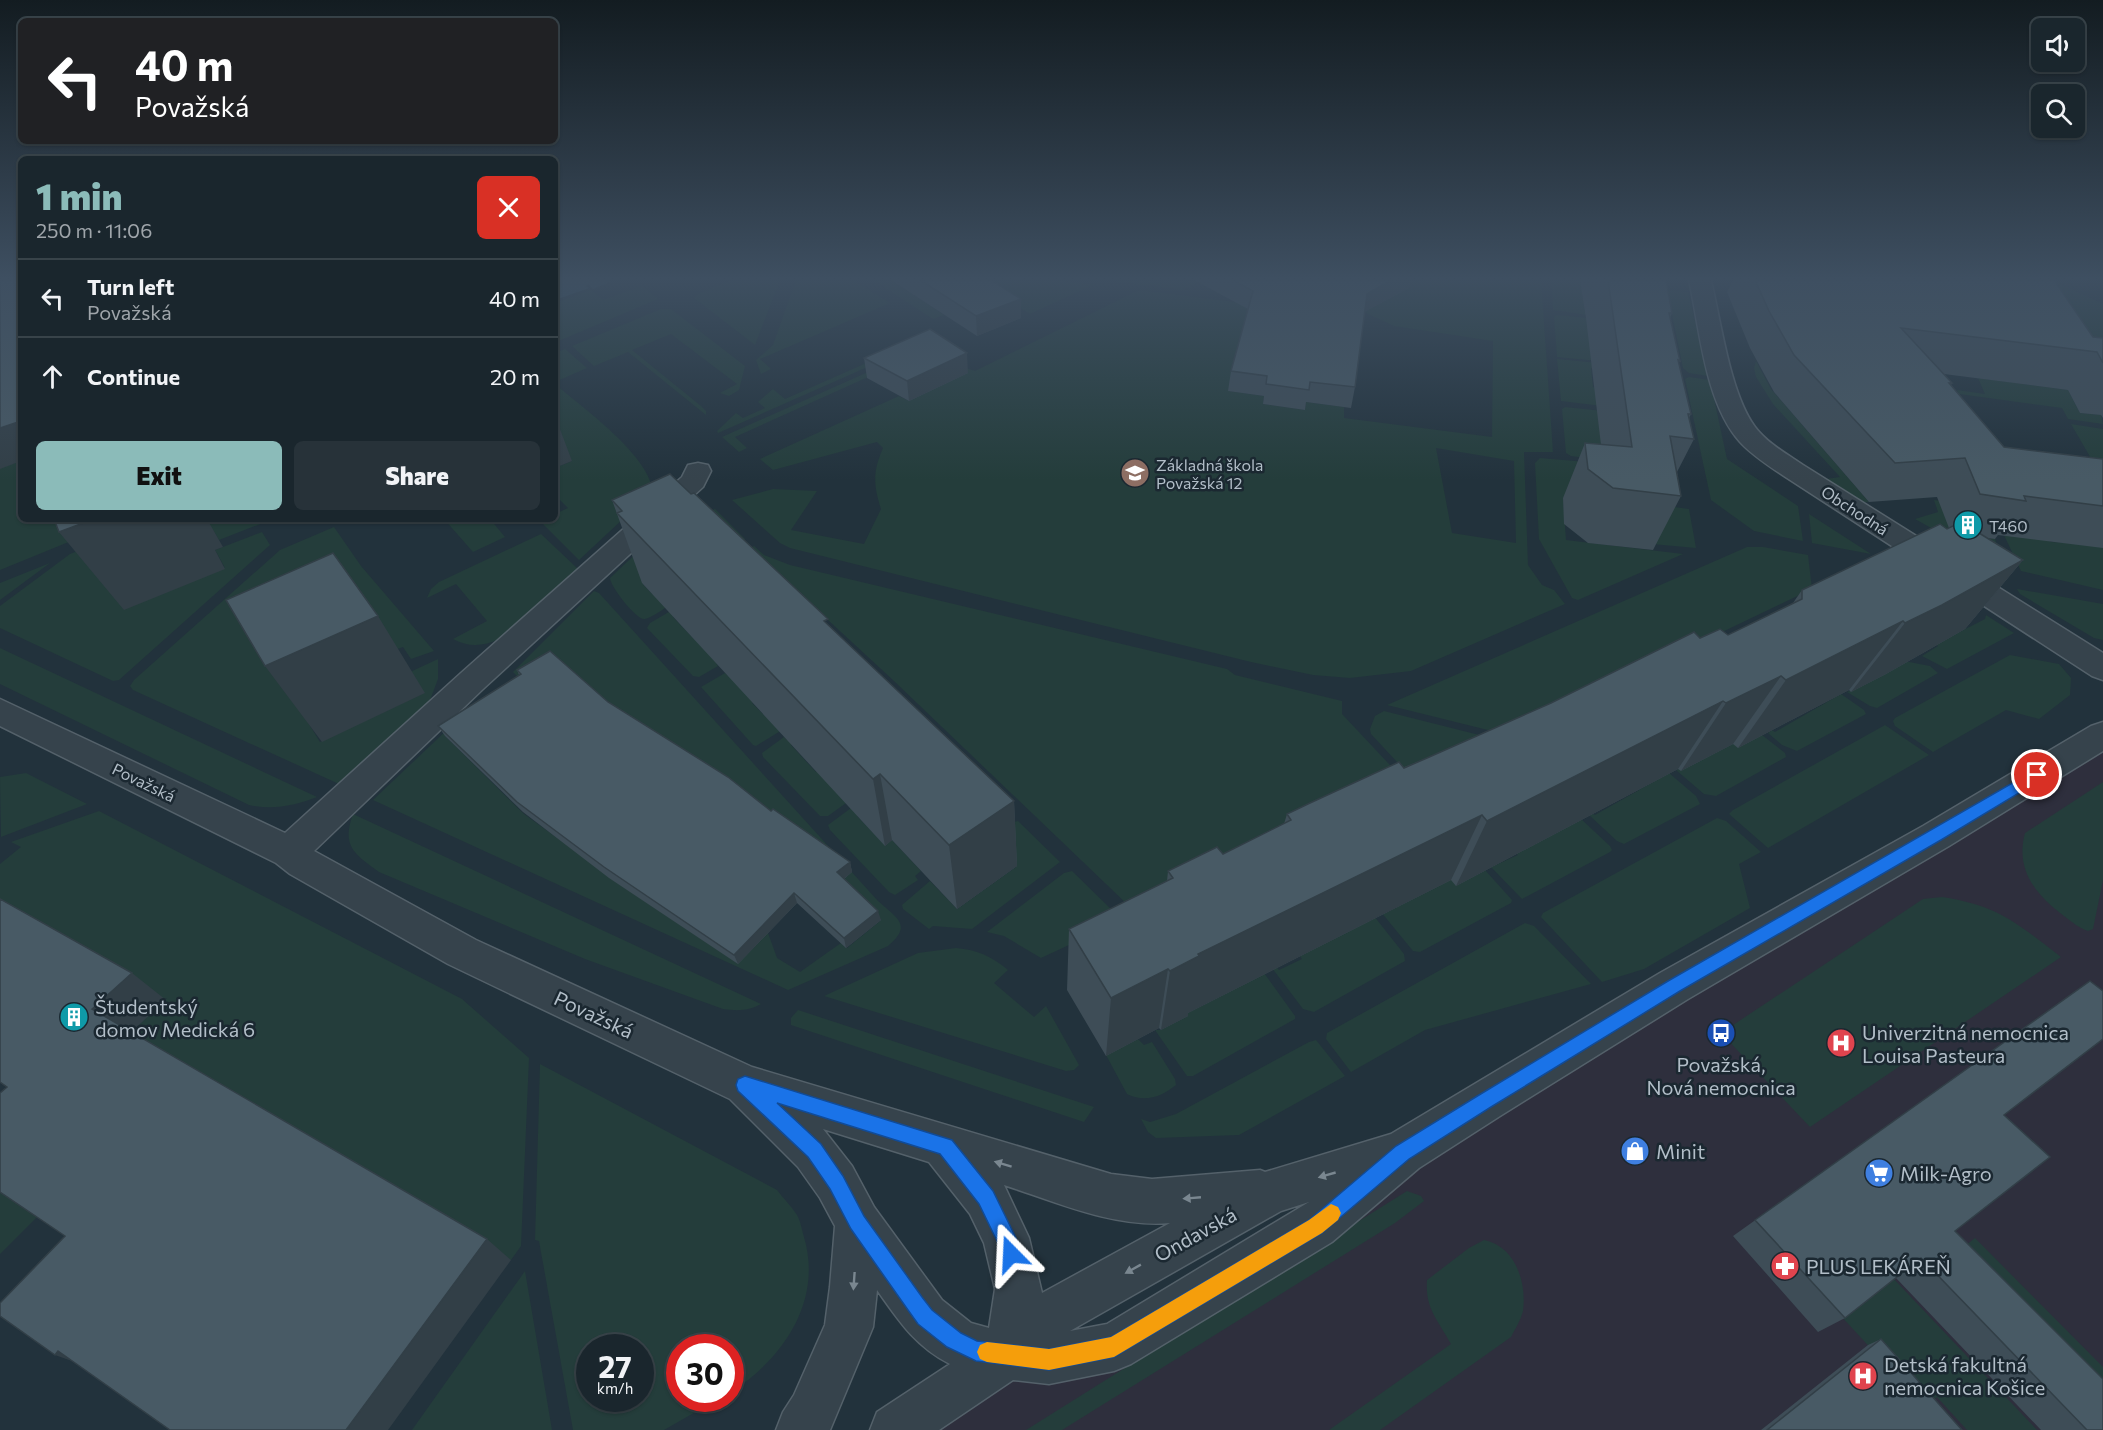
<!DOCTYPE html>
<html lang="en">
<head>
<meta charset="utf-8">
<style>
	body { margin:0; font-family:Commissioner,sans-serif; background:#273239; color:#f1f3f6; height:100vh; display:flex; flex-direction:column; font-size:22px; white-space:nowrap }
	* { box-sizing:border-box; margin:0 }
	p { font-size:20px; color:#9fa5aa }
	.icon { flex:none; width:33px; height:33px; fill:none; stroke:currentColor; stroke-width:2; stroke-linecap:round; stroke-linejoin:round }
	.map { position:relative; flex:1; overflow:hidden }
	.details { position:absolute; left:18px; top:156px; width:540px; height:366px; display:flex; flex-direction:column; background:#1a262d; border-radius:9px; box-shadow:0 2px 4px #0004,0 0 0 2px #384349 }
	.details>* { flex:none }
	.guide { position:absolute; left:18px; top:18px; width:540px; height:126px; border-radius:9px; box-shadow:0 2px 4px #0004,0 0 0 2px #384349; background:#202124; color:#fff; overflow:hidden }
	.controls { position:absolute; left:2031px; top:18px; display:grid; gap:12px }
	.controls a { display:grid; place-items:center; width:54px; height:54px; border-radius:9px; background:#1a262d; box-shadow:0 2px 4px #0004,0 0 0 2px #384349; font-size:30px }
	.speed { position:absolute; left:576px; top:1334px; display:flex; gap:12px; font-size:30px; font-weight:700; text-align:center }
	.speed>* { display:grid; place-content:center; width:78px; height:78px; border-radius:50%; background:#1a262d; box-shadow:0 2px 4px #0004,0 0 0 2px #384349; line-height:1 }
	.speed small { font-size:15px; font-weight:400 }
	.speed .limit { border:9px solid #d22; background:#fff; color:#111 }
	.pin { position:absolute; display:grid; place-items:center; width:51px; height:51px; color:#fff; margin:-26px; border:3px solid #fff; border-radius:50%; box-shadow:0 2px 6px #0007 }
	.me { position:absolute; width:66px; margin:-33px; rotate:339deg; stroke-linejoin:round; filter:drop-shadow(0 0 4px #0008) }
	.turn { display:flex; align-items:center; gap:21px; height:126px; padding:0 18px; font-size:27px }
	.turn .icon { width:78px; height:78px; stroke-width:2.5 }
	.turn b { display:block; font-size:42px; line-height:51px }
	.round { display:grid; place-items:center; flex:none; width:63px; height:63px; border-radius:9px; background:#273239 }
	.overview { display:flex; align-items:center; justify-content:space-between; height:102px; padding:0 18px }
	h1 { font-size:36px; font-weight:800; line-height:45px; color:#8bbbb9 }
	.cta { display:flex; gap:12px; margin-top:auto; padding:12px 18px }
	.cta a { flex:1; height:69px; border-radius:9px; background:#8bbbb9; color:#111; font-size:24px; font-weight:800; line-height:69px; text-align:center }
	.cta a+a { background:#273239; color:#f1f3f6 }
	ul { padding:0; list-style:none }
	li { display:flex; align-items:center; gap:18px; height:78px; padding:0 18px; border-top:2px solid #384349 }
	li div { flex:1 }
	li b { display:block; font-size:22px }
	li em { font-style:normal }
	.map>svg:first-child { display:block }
	.medical { fill:#2e2f3d }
	.green { fill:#243d3b; fill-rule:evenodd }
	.water { fill:#355164 }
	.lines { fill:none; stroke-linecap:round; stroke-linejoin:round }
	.minor-casing { stroke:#54616a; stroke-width:3 }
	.minor { fill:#36434c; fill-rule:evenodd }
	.wall { fill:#3e4d57 }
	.shaded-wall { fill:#323f47 }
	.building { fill:#485a65; stroke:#323f47; stroke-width:1.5 }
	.oneway { fill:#7a8790 }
	.route { fill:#1a73e8; stroke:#114b97; stroke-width:1.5 }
	.slow { fill:#f59e0b }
	.labels { text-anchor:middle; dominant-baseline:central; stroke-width:5; stroke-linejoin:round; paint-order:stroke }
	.poi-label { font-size:16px; fill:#b2bec8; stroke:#1b2831; text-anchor:start }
	.street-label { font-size:16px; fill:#b2bec8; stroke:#1b2831 }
	.near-poi-label { font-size:20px; fill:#b2bec8; stroke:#1b2831; text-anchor:start }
	.near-street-label { font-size:20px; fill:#b2bec8; stroke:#1b2831 }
</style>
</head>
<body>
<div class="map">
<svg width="2103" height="1430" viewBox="0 0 2103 1430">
	<rect width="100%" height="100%" fill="#22323c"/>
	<path class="medical" d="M 2103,735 L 2103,1430 L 895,1430 L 1049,1359 Z"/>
	<path class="green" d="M 731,280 L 780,280 L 755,345 L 694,298 L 698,294 Z
		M 796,280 L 853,280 L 890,303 L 760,359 L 771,369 L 761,374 L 756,360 L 773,345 Z
		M 873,280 L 891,280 L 944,315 L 933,319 Z
		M 977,280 L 1058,280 L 1093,285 L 1030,314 Z
		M 1106,280 L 1203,280 L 1184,290 Z
		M 1404,280 L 1541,280 L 1553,452 L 1524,452 L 1528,565 L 1542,585 L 1554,590 L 1565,604 L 1411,671 L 1350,678 L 1313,675 L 1251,662 L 790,548 L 780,543 L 732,500 L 773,489 L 817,491 L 791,530 L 864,544 L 881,509 C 873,484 873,471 883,448 L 877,442 L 773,470 L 760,459 L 899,396 L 909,401 L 966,368 L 975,371 L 1139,290 L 1281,308 L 1229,391 L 1264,396 L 1263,404 L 1305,410 L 1306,402 L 1344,407 L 1344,418 L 1492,437 L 1493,341 L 1394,326 L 1364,312 L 1408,288 ZM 1436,448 L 1514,461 L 1516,543 L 1452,533 Z
		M 1551,280 L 1587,280 L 1593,316 L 1553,310 Z
		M 2052,280 L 2103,304 L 2103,350 L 2045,343 Z
		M 642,286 L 658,299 L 561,340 L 555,340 L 555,303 L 591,290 L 603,300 Z
		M 1667,290 L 1688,292 L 1708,376 L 1689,373 L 1683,368 Z
		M 661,309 L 671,309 L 745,366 L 739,390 L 729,396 L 720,393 L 737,384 L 671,334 L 632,350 L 701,406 L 706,411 L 706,415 L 628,352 L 594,366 L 572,346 Z
		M 1557,315 L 1586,318 L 1587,324 L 1593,324 L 1598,361 L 1557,357 L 1554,317 Z
		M 934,333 L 938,336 L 718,433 L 717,431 L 736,413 L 743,418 L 765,408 L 758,402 L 773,389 L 785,399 Z
		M 942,339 L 946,342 L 735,437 L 747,448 L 739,452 L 722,437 Z
		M 565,349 L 587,368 L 555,382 L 555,353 Z
		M 1557,359 L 1598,363 L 1599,369 L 1591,368 L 1593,387 L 1600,388 L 1602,406 L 1561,401 Z
		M 1756,361 L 1771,389 L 1869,502 L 1857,502 L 1826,479 L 1840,477 L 1773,404 L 1756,377 L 1754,368 Z
		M 1689,377 L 1710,380 L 1727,459 L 1798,506 L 1803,541 L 1754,531 L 1711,500 L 1685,379 Z
		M 1978,378 L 2068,390 L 2080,413 L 2101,415 L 2103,424 L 2068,419 L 2062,408 L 1959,394 L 1957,390 L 1985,394 Z
		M 555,384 C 584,409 647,453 653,491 L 579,560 L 540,521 L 555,519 L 555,514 L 568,508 L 555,495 L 555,468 L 572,461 L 555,448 Z
		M 1565,407 L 1603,411 L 1609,461 L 1571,456 L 1566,453 L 1562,409 Z
		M 2071,424 L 2103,429 L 2103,479 Z
		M 1540,458 L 1610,464 L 1563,498 L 1566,540 L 1683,554 L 1578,600 L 1572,598 L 1539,539 L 1535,463 Z
		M 21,461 L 21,519 L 125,519 L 0,570 L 0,468 Z
		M 1976,476 L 2051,542 L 2103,544 L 2103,590 L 2021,571 Z
		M 1934,500 L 1981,506 L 1951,532 L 1995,539 L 2006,570 L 1915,519 L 1938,512 Z
		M 1646,503 L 1689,509 L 1696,548 L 1652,544 Z
		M 715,509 L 745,539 L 740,547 L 642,583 L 652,594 L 657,591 L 670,605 C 663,609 653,617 645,619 C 637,621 610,586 610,578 L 663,528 Z
		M 1809,514 L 1871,554 L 1812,543 Z
		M 156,519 L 225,568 L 215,550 L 262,532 L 270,545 L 119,680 L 113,681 L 0,628 L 0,606 L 70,554 Z
		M 196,519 L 273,519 L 219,540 L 213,530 Z
		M 444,519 L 490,519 L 505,537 L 473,552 Z
		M 334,527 L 361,566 L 434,651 L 411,659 L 403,647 L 395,650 L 307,721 L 320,742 L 424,693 L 410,672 L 438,659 L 438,679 L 429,703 L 339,784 L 133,690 L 130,686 L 134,680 L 280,550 Z
		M 541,534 L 578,569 L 500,639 C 483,646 470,648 453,639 L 487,621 L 456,584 L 427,598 L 431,589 L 439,582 Z
		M 754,546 L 764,555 L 790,565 L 1227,669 L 1235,675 L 1342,701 L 1342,714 L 1404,780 L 1129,906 L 894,681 L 750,548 Z
		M 1747,547 L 1763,547 L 1808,555 L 1812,589 L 1508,735 L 1387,705 Z
		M 50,563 L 0,600 L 0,583 Z
		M 2017,589 L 2103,604 L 2103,640 L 2094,638 L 2020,594 Z
		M 594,591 L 599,593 L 878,901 C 897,918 913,925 888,946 L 788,990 L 373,800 L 469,709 L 445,736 L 524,814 L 624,886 L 768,933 L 777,958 L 800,972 L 841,943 L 847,948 L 880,921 L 522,681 L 513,672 Z
		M 674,609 L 673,617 L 694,639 L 700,636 L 722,660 L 716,663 L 718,666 L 699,677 L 693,676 L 647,628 L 650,623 Z
		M 1986,615 L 2014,633 L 1947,669 L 1922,656 L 1938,646 L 1936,644 L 1985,619 Z
		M 0,648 L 317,797 C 294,806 273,810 249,805 L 0,684 Z
		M 2010,655 L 2059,664 L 2071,678 L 2070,695 L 2039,719 L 2006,710 L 1933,752 L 1895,726 L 1893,721 L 1895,718 Z
		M 1904,661 L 1930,666 L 1938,673 L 1877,708 L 1870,706 L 1847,692 L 1866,684 Z
		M 725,673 L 728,676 L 734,673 L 760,698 L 752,703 L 765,716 L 773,712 L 787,727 L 756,746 L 753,745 L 701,687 Z
		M 1841,694 L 1864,710 L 1866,714 L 1797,751 L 1782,745 L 1768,733 L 1772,730 L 1775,732 Z
		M 1384,711 L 1499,740 L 1410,776 L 1371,734 L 1370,729 L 1375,716 Z
		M 1885,725 L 1929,755 L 1768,848 L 1729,814 L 1733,810 Z
		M 795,735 L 791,745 L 816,772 L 824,767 L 853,798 L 828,816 L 820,816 L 763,757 L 762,753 L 784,737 L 787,740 Z
		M 1762,735 L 1785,753 L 1786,757 L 1716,796 L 1704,794 L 1676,770 L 1730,742 Z
		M 26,773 L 87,804 L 1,837 L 0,777 Z
		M 1669,773 L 1696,796 L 1700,804 L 1624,844 L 1617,841 L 1589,815 L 1592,813 L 1595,815 Z
		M 2103,782 L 2103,880 L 2093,929 L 2088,931 C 2079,928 2072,922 2064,916 C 2036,895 2015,870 2025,833 Z
		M 862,807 L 857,816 L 885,845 L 892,840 L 921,871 L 915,876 L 918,880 L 895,895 L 889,892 L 830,830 L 828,825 L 851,808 L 854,812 Z
		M 99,811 L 462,999 L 529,1058 L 521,1246 L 511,1260 L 128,1035 L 167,998 L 164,999 L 0,906 L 0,864 L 21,847 L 11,842 Z
		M 353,814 L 761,1004 C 748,1011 738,1011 723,1009 L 585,959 L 379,872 C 355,854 341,847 353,814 Z
		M 1717,818 L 1726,821 L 1761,852 L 1739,864 L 1750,908 L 1644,969 L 1602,982 L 1541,917 L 1543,913 Z
		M 1581,819 L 1610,846 L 1612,850 L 1610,852 L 1522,899 L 1491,867 L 1518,855 L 1516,853 Z
		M 1018,821 L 1060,862 L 972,929 L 933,926 L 929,929 L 903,909 L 902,905 L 930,881 L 957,909 L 1016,867 L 1014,822 Z
		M 1485,870 L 1512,900 L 1511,903 L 1420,952 L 1413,951 L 1381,912 L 1386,910 L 1388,912 L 1449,878 Z
		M 1072,871 L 1114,912 L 1112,925 L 1041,958 L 1004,936 L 987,932 L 1064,873 Z
		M 1942,897 C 2000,906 2016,923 2061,957 L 1810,1127 L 1721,1033 L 1923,899 Z
		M 1374,916 L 1404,954 L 1405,961 L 1314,1012 L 1303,1009 L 1272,968 L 1276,966 L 1279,970 L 1302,959 L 1299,955 Z
		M 1525,923 L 1534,926 L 1591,984 L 1425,1030 L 1351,1072 L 1326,1039 L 1327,1033 Z
		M 956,948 C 978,950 991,956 1008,970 L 994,983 L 1034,1017 L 1046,1006 L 1079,1065 L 1074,1070 L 1066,1071 L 824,996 L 918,953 Z
		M 1264,973 L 1295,1016 L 1295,1019 L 1193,1076 L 1187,1076 L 1155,1030 L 1161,1030 L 1187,1016 L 1186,1014 Z
		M 798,1010 L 1094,1107 L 1084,1122 L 791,1025 L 791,1018 Z
		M 1138,1039 L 1144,1045 L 1152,1042 L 1175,1079 L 1176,1085 C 1161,1097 1145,1103 1127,1094 L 1106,1055 Z
		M 1316,1040 L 1345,1076 L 1239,1135 L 1156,1138 L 1148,1132 L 1141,1119 L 1150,1122 L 1176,1114 L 1309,1042 Z
		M 540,1064 L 777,1190 C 783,1198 792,1207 797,1215 C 801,1222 802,1231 804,1237 C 823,1301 783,1359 731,1392 L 730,1347 L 680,1347 L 680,1398 L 720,1398 L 664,1430 L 573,1430 L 539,1241 L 535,1240 ZM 590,1347 L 640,1347 L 640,1398 L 590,1398 Z
		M 0,1184 L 42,1212 L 0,1254 Z
		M 1407,1191 L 1421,1196 L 1424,1201 L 1395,1223 L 1062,1430 L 1026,1430 Z
		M 1975,1238 L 2103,1367 L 2103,1425 L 1944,1263 Z
		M 1484,1240 C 1515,1246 1527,1282 1523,1311 C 1521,1320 1515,1329 1511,1337 L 1380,1430 L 1329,1430 L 1451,1344 C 1438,1320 1425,1309 1427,1280 L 1469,1248 Z
		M 525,1271 L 552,1430 L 412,1430 Z
		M 1890,1275 L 2037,1430 L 1967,1430 L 1937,1397 L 1925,1407 L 1840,1315 Z"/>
	<path class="water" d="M 555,280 L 608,280 L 610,282 L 593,289 L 588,284 L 586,286 L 589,288 L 555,300 Z"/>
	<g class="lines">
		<g class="minor-casing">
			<path id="minor" d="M 1689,280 L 1711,280 C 1721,322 1730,393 1755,427 C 1767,443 1787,454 1803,465 L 2103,653 L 2103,680 L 2092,676 L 1784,476 C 1769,466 1753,456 1740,442 C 1705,403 1700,330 1689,280 Z
				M 698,463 L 708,465 L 711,471 L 703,487 L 483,689 L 314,851 L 476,940 L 752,1067 L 1111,1174 L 1152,1179 L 1260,1170 L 1265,1172 L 1391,1134 L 1660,973 L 1923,826 L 2091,726 L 2103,722 L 2103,751 L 1949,846 L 1688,999 L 1500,1116 L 1419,1168 L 1332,1242 L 1131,1364 L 1114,1371 L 1049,1384 L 1013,1380 L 939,1430 L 870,1430 L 877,1412 L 950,1364 C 915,1346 899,1321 877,1290 L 873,1327 L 830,1430 L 776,1430 L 783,1412 L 794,1395 L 825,1325 L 830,1287 L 835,1226 L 820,1198 L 798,1167 L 730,1099 L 448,964 L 290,874 L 276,863 L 0,726 L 0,699 L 285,833 L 461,673 L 682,477 L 688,465 ZM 823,1129 L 929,1162 L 970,1214 L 984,1243 L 995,1289 L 989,1328 L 971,1323 L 942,1300 L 874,1207 L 852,1166 ZM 1004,1185 C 1056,1202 1114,1228 1170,1223 L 1042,1293 L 1029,1238 ZM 1309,1202 L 1107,1324 L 1070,1331 L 1281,1211 Z"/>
		</g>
		<use href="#minor" class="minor"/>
	</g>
	<path class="wall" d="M 891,280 L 991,280 L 1021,299 L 1021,318 L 977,336 Z
		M 1194,280 L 1410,280 L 1409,288 L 1364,312 L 1355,387 L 1351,408 L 1306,402 L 1305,410 L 1263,404 L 1264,396 L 1228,391 L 1231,371 L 1248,309 Z
		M 1580,280 L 1666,280 L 1672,313 L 1670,318 L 1680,361 L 1678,364 L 1691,414 L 1689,418 L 1694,439 L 1677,472 L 1681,496 L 1653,550 L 1588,543 L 1564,524 L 1563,498 L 1585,443 L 1601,445 L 1586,318 Z
		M 1733,280 L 2054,280 L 2093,337 L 2103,338 L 2103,418 L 2101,415 L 2080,413 L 2068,390 L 1944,374 L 1952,383 L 1951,385 L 2004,447 L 2103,459 L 2103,548 L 1998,535 L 1995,539 L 1987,538 L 2023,560 L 1965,629 L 1886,674 L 1851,692 L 1849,690 L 1738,748 L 1733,744 L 1681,771 L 1678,769 L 1456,886 L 1451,880 L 1188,1013 L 1188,1016 L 1161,1030 L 1159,1028 L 1106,1056 L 1067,990 L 1069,929 L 1167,881 L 1168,871 L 1223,854 L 1284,824 L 1287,814 L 1427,758 L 1700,638 L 1728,635 L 1793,603 L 1802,590 L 1949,528 L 1937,497 L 1869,502 L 1774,392 L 1750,348 L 1727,292 Z
		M 864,358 L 968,373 L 909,401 L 867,378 Z
		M 612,500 L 829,626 L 1014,801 L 1017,866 L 957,909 L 892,840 L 885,846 L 642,583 Z
		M 517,670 L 608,702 L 771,811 L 850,862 L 852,872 L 844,879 L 881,920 L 846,948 L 797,903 L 738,964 L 609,878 L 523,812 L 445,736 L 438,726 L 519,675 Z
		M 2090,981 L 2004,1115 L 1955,1231 L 2103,1430 L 2041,1430 L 1896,1278 L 1845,1318 L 1818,1332 L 1733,1236 Z
		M 1881,1339 L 1962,1430 L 1761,1430 L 1868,1345 Z"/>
	<path class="shaded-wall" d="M 1391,280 L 1410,280 L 1409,288 L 1362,313 L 1367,294 Z
		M 1021,299 L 1021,318 L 977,336 L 976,316 Z
		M 967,353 L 968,373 L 909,401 L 907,381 Z
		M 555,416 L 572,461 L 555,468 Z
		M 21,421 L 21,461 L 0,469 L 0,428 Z
		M 94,519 L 207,519 L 223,547 L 215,550 L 225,569 L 124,610 L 59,532 Z
		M 2023,560 L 1965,629 L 1886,674 L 1851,692 L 1905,623 Z
		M 378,616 L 425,693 L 322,742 L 265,666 Z
		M 1903,621 L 1849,690 L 1738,748 L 1786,680 Z
		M 1781,676 L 1733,744 L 1681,771 L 1726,703 Z
		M 1723,701 L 1678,769 L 1456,886 L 1487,821 Z
		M 880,774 L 892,840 L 885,846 L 873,779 Z
		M 1014,801 L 1017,866 L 957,909 L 949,845 Z
		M 1482,815 L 1451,880 L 1188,1013 L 1188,1016 L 1161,1030 L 1170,971 L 1198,954 Z
		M 850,862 L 852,872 L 840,882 L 837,872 Z
		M 794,893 L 797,903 L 738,964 L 734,955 Z
		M 878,911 L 881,920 L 846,948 L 844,938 Z
		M 1168,969 L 1159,1028 L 1106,1056 L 1111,998 Z
		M 132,973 L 166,1000 L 128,1035 L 92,1009 Z
		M 487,1239 L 511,1260 L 388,1430 L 346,1430 Z
		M 58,1351 L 100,1371 L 55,1355 Z"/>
	<path class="building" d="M 0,280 L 21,280 L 21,421 L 0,428 Z
		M 920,280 L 991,280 L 1021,299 L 976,316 Z
		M 1233,280 L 1391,280 L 1367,294 L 1355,387 L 1310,382 L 1309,390 L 1266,384 L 1267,376 L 1231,371 L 1253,291 Z
		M 1608,280 L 1666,280 L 1672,313 L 1669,313 L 1680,361 L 1678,360 L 1691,414 L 1688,414 L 1694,439 L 1670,436 L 1681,496 L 1613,488 L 1588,469 L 1585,443 L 1632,447 Z
		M 1755,280 L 2054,280 L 2093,337 L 2103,338 L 2103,363 L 2097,352 L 1901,328 L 1952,383 L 1949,383 L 2004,447 L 2103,459 L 2103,506 L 2024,496 L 2026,501 L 1980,494 L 1965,458 L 1895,463 L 1794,355 L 1769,311 Z
		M 930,329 L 967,353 L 907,381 L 864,358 Z
		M 670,474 L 691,494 L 694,493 L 828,619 L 824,621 L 1014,801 L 949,845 L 880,774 L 873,779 L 617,513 L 622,511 L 612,500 Z
		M 54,519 L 94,519 L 59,532 Z
		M 1961,522 L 2023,560 L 1942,605 L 1905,623 L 1903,621 L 1786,680 L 1781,676 L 1726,703 L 1723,701 L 1487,821 L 1482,815 L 1198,954 L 1199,956 L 1170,971 L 1168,969 L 1111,998 L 1069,929 L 1173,878 L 1168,871 L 1217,847 L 1223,854 L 1291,820 L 1287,814 L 1310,803 L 1399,762 L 1404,768 L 1427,758 L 1551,703 L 1694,632 L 1700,638 L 1720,629 L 1728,635 L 1802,599 L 1802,590 L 1940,524 L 1947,529 Z
		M 333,553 L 378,616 L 265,666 L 226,600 Z
		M 550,651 L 608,702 L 728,777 L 771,811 L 773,809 L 850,862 L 837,872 L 878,911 L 844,938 L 794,893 L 734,955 L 604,867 L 517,802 L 438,726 L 521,674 L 517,670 Z
		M 0,899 L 132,973 L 92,1009 L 487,1239 L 346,1430 L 170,1430 L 58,1351 L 55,1355 L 0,1316 L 0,1303 L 65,1236 L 0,1192 L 0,1093 L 7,1087 L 0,1082 Z
		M 2090,981 L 2103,991 L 2103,1039 L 2004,1115 L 2050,1157 L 1955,1231 L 2103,1379 L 2103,1430 L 2087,1430 L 1921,1258 L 1845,1318 L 1755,1220 Z
		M 1881,1339 L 1962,1430 L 1767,1430 Z"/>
	<defs><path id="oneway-solid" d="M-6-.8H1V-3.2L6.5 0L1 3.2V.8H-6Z" transform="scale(1.5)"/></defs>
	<g class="oneway">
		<use href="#oneway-solid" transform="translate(1003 1164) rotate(-163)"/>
		<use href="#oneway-solid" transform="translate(1327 1175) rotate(164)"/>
		<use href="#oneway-solid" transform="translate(1192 1198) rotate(175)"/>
		<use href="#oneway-solid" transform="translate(1133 1269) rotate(151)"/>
		<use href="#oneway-solid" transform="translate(854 1281) rotate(94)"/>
	</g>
	<linearGradient id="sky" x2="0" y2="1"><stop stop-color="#131c21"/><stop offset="0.58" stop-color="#3e4f61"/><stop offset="1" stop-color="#3e4f61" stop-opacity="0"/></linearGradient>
	<rect width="2103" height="480" fill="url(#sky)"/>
	<path class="route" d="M 2037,769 L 2042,771 L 2044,775 L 2042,779 L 1941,840 L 1680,991 L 1491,1107 L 1409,1159 L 1322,1233 L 1114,1357 L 1049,1370 L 976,1361 L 947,1347 L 918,1324 L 908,1310 L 851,1229 L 830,1189 L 808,1157 L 738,1091 L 736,1085 L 738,1079 L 745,1076 L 952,1140 L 993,1191 L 1016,1238 L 1020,1254 L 1017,1261 L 1011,1263 L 1004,1261 L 997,1241 L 979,1204 L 940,1154 L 777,1103 L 821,1144 L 843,1176 L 864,1216 L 922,1297 L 932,1310 L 961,1333 L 977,1341 L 1049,1349 L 1111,1337 L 1309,1220 L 1396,1146 L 1479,1095 L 1668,981 Z"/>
	<path class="slow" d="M 1331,1204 L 1338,1207 L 1341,1213 L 1338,1220 L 1322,1233 L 1114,1357 L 1049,1370 L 987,1362 L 980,1359 L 977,1352 L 980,1345 L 987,1342 L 1049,1349 L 1111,1337 L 1309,1220 Z"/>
	<defs>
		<g id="school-disc" transform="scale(1.5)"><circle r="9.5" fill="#8d6e63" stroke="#1b2831"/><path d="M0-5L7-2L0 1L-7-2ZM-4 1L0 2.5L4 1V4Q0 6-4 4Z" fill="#fff"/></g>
		<g id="building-disc" transform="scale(1.5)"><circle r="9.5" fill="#0f9aa8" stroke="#1b2831"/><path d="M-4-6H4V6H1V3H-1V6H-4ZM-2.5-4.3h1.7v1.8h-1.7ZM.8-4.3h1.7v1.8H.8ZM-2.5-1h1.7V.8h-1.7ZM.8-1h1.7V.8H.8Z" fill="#fff"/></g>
		<g id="bus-disc" transform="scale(1.5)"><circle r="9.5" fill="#1a4fb4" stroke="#1b2831"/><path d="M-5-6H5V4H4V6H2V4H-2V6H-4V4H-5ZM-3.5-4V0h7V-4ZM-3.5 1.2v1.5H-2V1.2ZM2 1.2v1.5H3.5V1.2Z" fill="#fff"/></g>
		<g id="hospital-disc" transform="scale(1.5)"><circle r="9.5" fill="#e0444e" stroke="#1b2831"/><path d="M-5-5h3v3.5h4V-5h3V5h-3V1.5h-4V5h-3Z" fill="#fff"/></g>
		<g id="shop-disc" transform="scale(1.5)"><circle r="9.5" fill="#3f7fe0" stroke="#1b2831"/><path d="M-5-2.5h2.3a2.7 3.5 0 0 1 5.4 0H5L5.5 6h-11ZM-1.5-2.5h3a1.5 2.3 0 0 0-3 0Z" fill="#fff"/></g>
		<g id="supermarket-disc" transform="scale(1.5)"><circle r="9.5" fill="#3f7fe0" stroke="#1b2831"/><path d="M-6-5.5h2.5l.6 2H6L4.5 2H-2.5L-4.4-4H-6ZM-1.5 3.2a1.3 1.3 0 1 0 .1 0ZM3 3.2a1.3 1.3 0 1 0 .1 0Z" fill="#fff"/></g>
		<g id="pharmacy-disc" transform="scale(1.5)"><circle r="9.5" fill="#e0444e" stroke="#1b2831"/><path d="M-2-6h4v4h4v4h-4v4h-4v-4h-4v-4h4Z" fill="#fff"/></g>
	</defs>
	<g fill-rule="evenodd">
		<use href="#school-disc" x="1135" y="473"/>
		<use href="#building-disc" x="1968" y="525"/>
		<use href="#building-disc" x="74" y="1017"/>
		<use href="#bus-disc" x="1721" y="1033"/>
		<use href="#hospital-disc" x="1841" y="1043"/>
		<use href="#shop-disc" x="1635" y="1151"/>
		<use href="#supermarket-disc" x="1879" y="1173"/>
		<use href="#pharmacy-disc" x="1785" y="1266"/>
		<use href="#hospital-disc" x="1863" y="1376"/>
	</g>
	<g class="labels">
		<g class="poi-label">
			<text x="1156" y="464">Základná škola<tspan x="1156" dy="18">Považská 12</tspan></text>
			<text x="1989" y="525">T460</text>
		</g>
		<g class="street-label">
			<text transform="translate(1855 510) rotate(33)">Obchodná</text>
			<text transform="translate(144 782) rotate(26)">Považská</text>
		</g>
		<g class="near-poi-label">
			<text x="95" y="1006">Študentský<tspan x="95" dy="23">domov Medická 6</tspan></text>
			<text x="1862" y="1032">Univerzitná nemocnica<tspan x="1862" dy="23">Louisa Pasteura</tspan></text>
			<text x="1721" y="1064" text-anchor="middle">Považská,<tspan x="1721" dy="23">Nová nemocnica</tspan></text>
			<text x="1656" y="1151">Minit</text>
			<text x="1900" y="1173">Milk-Agro</text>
			<text x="1806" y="1266">PLUS LEKÁREŇ</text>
			<text x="1884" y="1364">Detská fakultná<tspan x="1884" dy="23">nemocnica Košice</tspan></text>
		</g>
		<g class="near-street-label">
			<text transform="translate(594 1014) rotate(25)">Považská</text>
			<text transform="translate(1195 1234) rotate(-29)">Ondavská</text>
		</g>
	</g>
</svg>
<div class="controls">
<a><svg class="icon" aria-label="sound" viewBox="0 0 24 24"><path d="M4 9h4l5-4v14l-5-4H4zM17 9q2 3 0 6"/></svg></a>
<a><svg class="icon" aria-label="search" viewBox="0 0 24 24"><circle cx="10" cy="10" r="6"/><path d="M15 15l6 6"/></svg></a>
</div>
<div class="speed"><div>27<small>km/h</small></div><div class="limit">30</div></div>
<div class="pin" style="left:2037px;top:775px;background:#d93025"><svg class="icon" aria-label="arrive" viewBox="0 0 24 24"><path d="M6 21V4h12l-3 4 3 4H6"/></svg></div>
<svg class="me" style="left:1011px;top:1254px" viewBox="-20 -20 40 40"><path d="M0-17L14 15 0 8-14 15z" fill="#1a73e8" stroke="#fff" stroke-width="4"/></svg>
<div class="guide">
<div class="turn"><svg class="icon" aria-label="left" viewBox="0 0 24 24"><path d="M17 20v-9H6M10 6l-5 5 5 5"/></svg><div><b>40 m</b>Považská</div></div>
</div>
<section class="details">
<div class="overview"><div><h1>1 min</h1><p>250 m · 11:06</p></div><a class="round" style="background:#d93025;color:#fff"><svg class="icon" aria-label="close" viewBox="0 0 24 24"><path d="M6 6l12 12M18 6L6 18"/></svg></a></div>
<ul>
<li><svg class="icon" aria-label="left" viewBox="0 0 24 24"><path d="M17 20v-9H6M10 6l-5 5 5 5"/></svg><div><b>Turn left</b><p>Považská</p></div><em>40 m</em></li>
<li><svg class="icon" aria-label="ahead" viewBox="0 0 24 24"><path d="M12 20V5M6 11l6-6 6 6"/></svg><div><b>Continue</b></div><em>20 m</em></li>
</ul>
<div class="cta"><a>Exit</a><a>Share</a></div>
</section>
</div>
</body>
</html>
